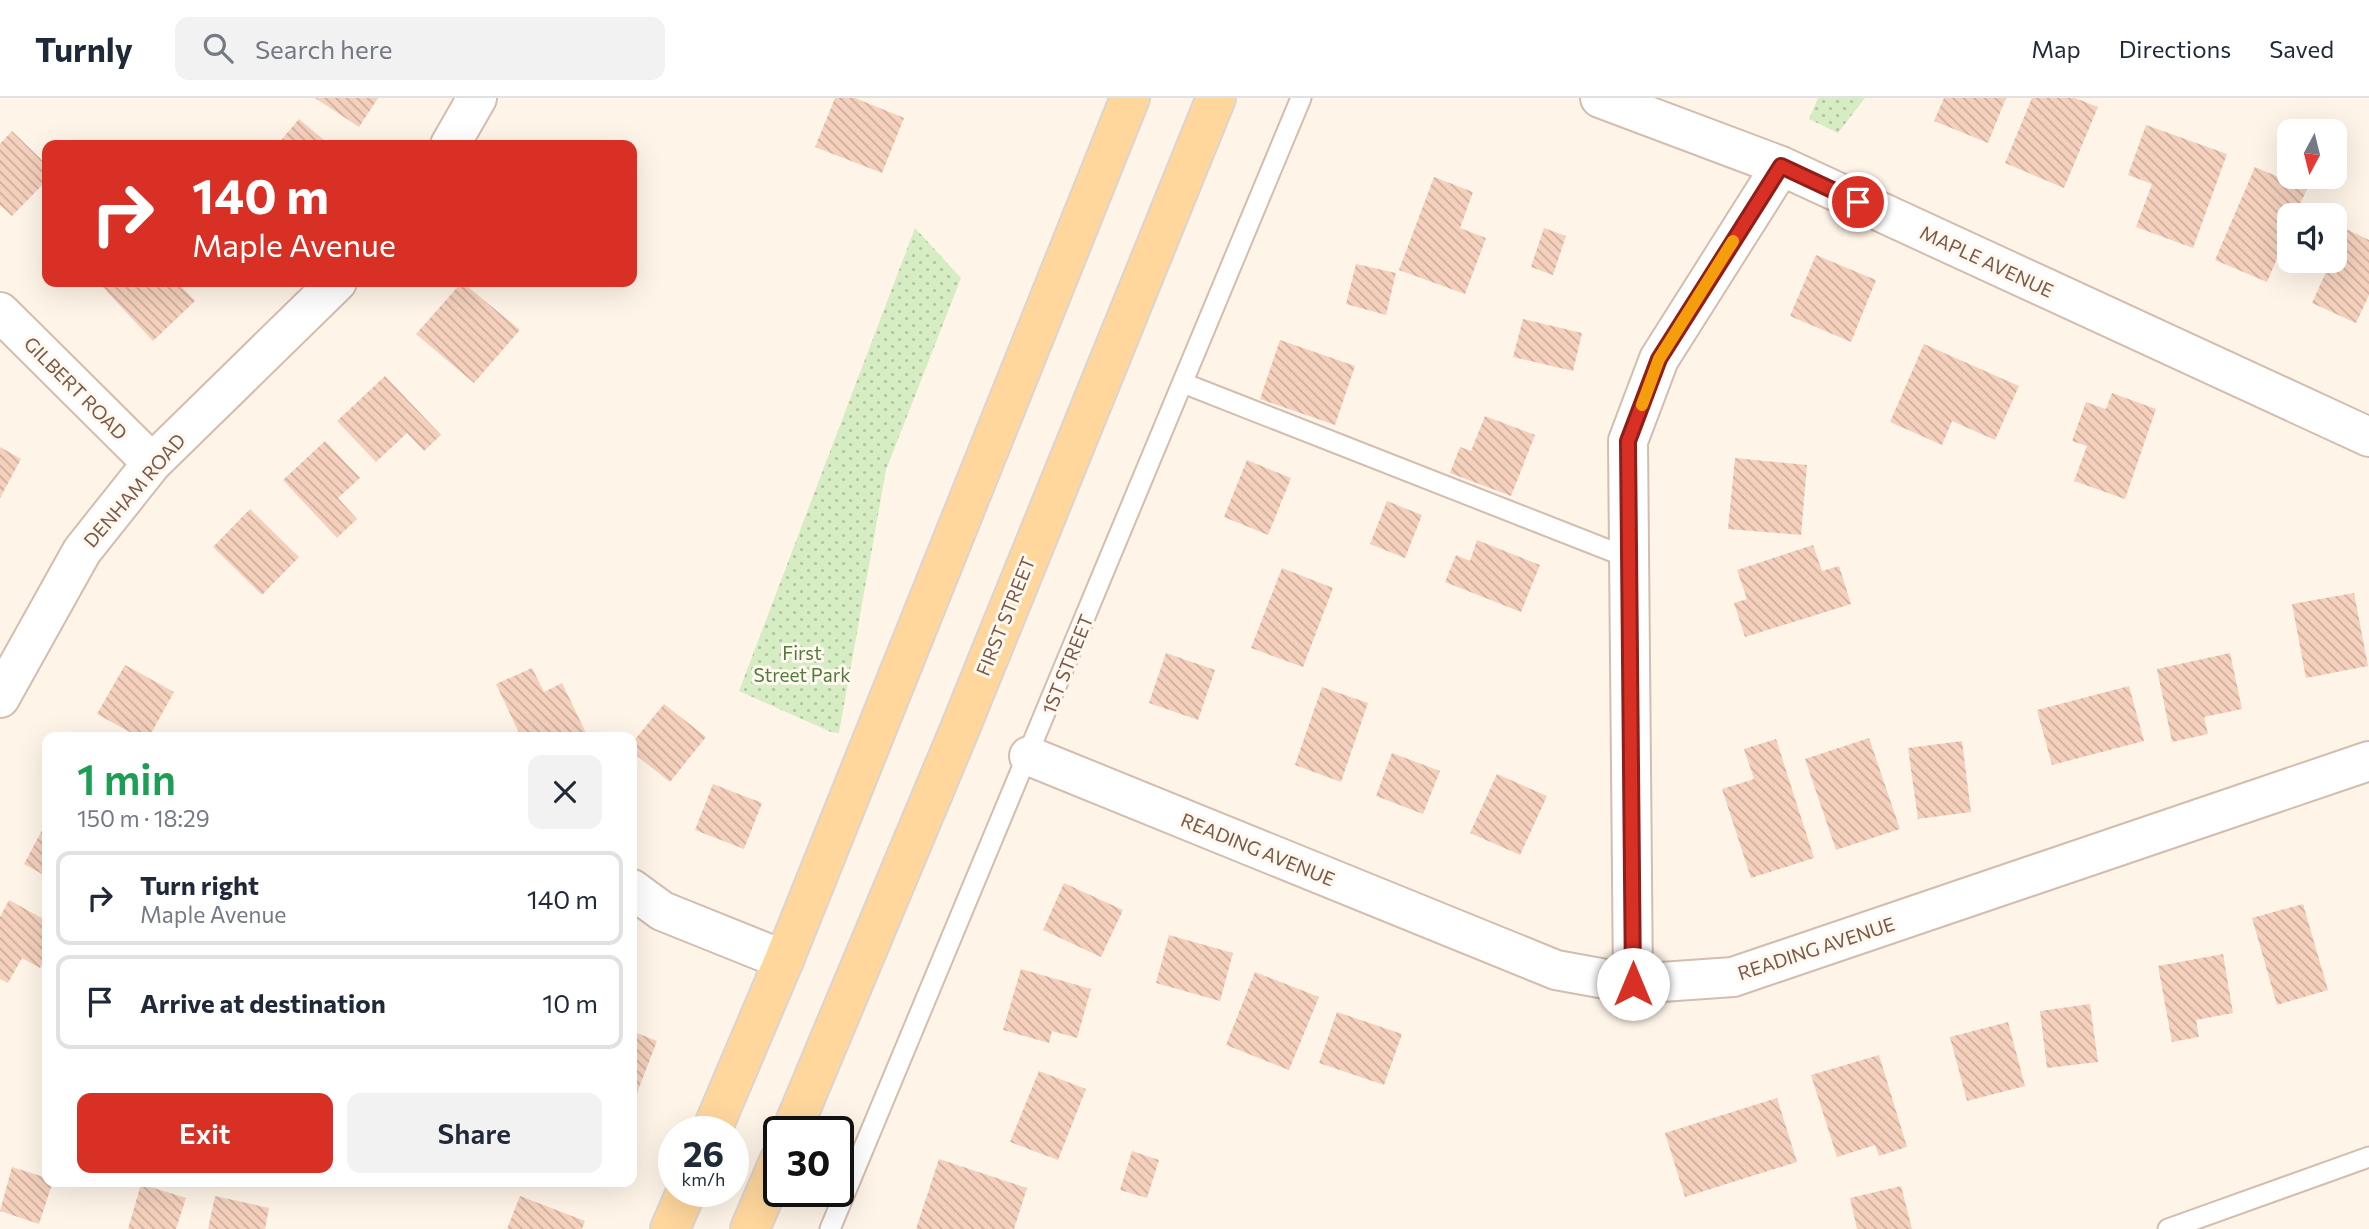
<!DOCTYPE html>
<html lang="en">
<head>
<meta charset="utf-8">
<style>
	body { margin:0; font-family:Commissioner,sans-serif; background:#f2f2f3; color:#1f2937; height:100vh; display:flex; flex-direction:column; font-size:26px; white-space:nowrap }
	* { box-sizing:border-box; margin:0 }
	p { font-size:23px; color:#747a83 }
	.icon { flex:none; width:38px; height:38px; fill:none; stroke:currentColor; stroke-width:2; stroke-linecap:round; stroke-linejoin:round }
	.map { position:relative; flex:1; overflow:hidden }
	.panel { position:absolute; left:42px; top:634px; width:595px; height:455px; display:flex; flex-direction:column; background:#fff; border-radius:14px; box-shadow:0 7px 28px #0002 }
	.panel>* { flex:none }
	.top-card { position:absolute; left:42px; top:42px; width:595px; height:147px; border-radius:14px; box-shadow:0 7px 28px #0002; background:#d93025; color:#fff; overflow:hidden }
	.needle { width:46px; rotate:187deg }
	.controls { position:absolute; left:2277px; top:21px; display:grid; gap:14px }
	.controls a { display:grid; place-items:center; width:70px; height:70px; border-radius:14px; background:#fff; box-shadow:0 7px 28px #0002; font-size:35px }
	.speed { position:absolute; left:658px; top:1018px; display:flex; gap:14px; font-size:35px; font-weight:700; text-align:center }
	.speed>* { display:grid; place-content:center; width:91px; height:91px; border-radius:50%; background:#fff; box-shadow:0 7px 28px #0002; line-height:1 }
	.speed small { font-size:18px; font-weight:400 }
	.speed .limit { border:4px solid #111; border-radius:10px; background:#fff; color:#111 }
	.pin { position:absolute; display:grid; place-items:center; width:60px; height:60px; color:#fff; margin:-30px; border:4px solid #fff; border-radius:50%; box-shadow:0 2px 7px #0007 }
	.me { position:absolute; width:77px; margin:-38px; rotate:0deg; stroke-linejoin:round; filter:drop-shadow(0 0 5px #0008) }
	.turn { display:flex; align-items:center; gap:24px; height:147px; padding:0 35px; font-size:32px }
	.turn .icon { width:91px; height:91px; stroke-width:2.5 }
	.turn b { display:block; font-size:49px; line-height:60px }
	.round { display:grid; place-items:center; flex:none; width:74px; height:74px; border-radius:14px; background:#f2f2f3 }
	.head { display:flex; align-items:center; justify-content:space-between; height:119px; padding:0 35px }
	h1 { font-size:42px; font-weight:600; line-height:52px; color:#1e9e55 }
	.cta { display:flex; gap:14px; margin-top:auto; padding:14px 35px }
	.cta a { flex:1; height:80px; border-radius:14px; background:#d93025; color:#fff; font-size:28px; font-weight:600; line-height:80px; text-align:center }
	.cta a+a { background:#f2f2f3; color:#1f2937 }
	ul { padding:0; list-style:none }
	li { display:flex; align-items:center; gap:21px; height:94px; margin:0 14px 10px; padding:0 21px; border:4px solid #e0e1e3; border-radius:14px }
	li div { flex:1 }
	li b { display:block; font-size:26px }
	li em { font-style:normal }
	header { display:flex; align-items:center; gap:42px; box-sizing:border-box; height:98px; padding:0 35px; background:#fff; border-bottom:2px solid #e0e1e3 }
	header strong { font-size:33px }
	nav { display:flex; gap:38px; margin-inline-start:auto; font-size:24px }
	.search { width:490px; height:63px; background:#f2f2f3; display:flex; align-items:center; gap:18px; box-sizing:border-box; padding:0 24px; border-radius:14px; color:#747a83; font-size:26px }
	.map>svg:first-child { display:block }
	.green { fill:url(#green-dots) }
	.building { fill:url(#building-back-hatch) }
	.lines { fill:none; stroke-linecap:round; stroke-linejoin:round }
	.lane-casing { stroke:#d3bdae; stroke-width:23 }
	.street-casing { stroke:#d3bdae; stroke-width:42 }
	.primary-casing { stroke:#dcd4d0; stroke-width:42 }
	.lane { stroke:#fff; stroke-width:19 }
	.street { stroke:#fff; stroke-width:38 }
	.primary { stroke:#ffd79d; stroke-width:38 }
	.route-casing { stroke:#8d1f18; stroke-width:18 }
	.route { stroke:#d93025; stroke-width:12 }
	.slow { stroke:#f59e0b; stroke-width:12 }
	.labels { text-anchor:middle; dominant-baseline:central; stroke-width:6; stroke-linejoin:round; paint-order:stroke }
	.street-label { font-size:19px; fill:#7a5949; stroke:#fff8ef }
	.park-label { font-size:19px; fill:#527a3d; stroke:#fff8ef }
</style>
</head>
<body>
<header>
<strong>Turnly</strong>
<div class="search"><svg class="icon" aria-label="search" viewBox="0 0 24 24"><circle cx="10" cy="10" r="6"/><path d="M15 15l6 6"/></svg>Search here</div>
<nav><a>Map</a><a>Directions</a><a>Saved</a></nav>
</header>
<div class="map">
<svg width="2369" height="1131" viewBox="0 0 2369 1131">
	<defs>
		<pattern id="green-dots" width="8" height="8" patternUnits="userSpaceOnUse" patternTransform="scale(1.75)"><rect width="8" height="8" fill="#d6edc4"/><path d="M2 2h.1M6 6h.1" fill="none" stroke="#b3c3a1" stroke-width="1.8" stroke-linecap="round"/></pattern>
		<pattern id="building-back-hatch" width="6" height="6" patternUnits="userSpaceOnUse" patternTransform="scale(1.75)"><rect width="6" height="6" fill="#f5d1bd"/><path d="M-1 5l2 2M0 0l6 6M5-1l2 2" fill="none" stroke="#cbad9c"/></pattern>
	</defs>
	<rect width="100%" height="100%" fill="#fef4e7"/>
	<path class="green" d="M 1818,0 L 1865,0 L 1838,35 L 1809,21 Z
		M 915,130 L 961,180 L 886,372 L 839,635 L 831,634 L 739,593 Z"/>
	<path class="building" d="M 315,0 L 378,0 L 359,29 Z
		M 835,0 L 855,0 L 904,20 L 882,75 L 815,49 Z
		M 1944,0 L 2006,0 L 1988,45 L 1934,23 Z
		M 2032,0 L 2075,0 L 2098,9 L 2064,90 L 2005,65 Z
		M 299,21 L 330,47 L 277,47 Z
		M 2146,27 L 2227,56 L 2193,150 L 2136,129 L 2152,86 L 2128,77 Z
		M 12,33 L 47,67 L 47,82 L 12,118 L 0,107 L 0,46 Z
		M 2255,69 L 2307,91 L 2295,117 L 2289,117 L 2289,132 L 2267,184 L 2215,162 Z
		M 1434,79 L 1473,94 L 1460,130 L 1486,140 L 1465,196 L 1399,172 Z
		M 1544,130 L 1566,138 L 1553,177 L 1531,169 Z
		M 2346,131 L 2369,142 L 2369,197 L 2356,225 L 2312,205 L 2331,163 L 2334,163 L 2334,156 Z
		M 1816,157 L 1876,182 L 1851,244 L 1790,218 Z
		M 1356,166 L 1396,175 L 1386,217 L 1346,206 Z
		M 98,184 L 177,184 L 195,203 L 153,243 Z
		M 462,184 L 520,232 L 474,285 L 416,236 Z
		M 1523,221 L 1582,235 L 1573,273 L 1513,259 Z
		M 1280,242 L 1355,268 L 1335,327 L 1260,301 Z
		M 1924,246 L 2019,288 L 1995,342 L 1952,323 L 1942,347 L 1890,324 Z
		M 385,278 L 441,337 L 424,353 L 407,335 L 376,364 L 337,323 Z
		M 2112,295 L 2156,311 L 2125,401 L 2074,383 L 2087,348 L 2072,343 L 2086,304 L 2106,311 Z
		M 1485,318 L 1535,337 L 1511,398 L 1450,375 L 1460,349 L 1471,353 Z
		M 325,343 L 360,380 L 338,400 L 357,421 L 337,440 L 283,382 Z
		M 0,349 L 21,361 L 0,400 Z
		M 1735,360 L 1807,367 L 1801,437 L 1728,431 Z
		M 1247,362 L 1291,380 L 1268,437 L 1224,419 Z
		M 1387,403 L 1422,417 L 1405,460 L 1370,446 Z
		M 250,411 L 299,459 L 262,497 L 213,449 Z
		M 1477,442 L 1540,467 L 1521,514 L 1445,484 L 1456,457 L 1470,463 Z
		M 1813,447 L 1822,473 L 1839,468 L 1851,506 L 1745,539 L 1734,505 L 1747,501 L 1737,472 Z
		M 1282,470 L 1333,490 L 1303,569 L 1251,550 Z
		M 2354,495 L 2368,568 L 2306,580 L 2292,506 Z
		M 1166,555 L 1215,572 L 1198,622 L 1149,605 Z
		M 2230,555 L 2242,611 L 2204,619 L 2208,636 L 2172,644 L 2157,571 Z
		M 125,567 L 174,594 L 149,639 L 139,639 L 97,616 Z
		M 532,570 L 544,594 L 562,585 L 586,635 L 578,639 L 521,639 L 496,586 Z
		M 2129,588 L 2144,643 L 2052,667 L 2037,612 Z
		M 1322,589 L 1368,605 L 1341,684 L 1295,667 Z
		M 664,606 L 706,639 L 670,684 L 632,654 L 632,645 Z
		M 1869,640 L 1900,731 L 1836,752 L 1805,661 Z
		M 1776,641 L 1814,760 L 1751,780 L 1722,691 L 1754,681 L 1744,651 Z
		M 1962,643 L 1971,714 L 1918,721 L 1908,650 Z
		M 1392,655 L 1440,673 L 1423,716 L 1376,698 Z
		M 1497,676 L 1547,698 L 1520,757 L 1470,735 Z
		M 713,686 L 762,705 L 744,751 L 695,732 Z
		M 47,723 L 47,775 L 44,777 L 24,766 Z
		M 1064,785 L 1123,812 L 1101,859 L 1043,832 Z
		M 9,802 L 47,823 L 47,857 L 40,870 L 22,860 L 8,885 L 0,881 L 0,819 Z
		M 2303,806 L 2328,892 L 2277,907 L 2252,820 Z
		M 1169,837 L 1233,855 L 1220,903 L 1156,885 Z
		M 2223,856 L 2233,915 L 2196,922 L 2199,939 L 2172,944 L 2158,868 Z
		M 1021,871 L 1091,891 L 1077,940 L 1052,933 L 1049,945 L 1003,932 Z
		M 1255,874 L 1319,899 L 1289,972 L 1226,947 Z
		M 2090,906 L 2098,964 L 2047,970 L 2040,913 Z
		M 1337,914 L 1402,936 L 1384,987 L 1319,965 Z
		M 2008,924 L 2025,988 L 1967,1003 L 1950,939 Z
		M 632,933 L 657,943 L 632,1008 Z
		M 1879,957 L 1907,1049 L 1879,1058 L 1875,1047 L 1837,1059 L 1811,977 Z
		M 1039,973 L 1086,991 L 1058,1062 L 1010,1044 Z
		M 1777,1000 L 1797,1064 L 1685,1099 L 1665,1035 Z
		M 1132,1053 L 1159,1062 L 1147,1100 L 1120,1092 Z
		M 939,1061 L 1027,1090 L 1014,1131 L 916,1131 Z
		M 12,1069 L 47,1080 L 47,1083 L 53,1083 L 39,1126 L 0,1113 Z
		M 141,1086 L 186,1100 L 176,1131 L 128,1131 Z
		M 1901,1088 L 1912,1131 L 1857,1131 L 1850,1100 Z
		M 215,1098 L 269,1110 L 265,1131 L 208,1131 Z
		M 520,1098 L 585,1123 L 582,1131 L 507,1131 Z"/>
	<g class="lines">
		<g class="lane-casing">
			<path id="lane" d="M 1183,285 L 1629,460
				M 830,1131 L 1301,0
				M 2168,1131 L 2369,1059"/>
		</g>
		<g class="street-casing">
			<path id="street" d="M 1600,0 L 1781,68 L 2369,339
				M 450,47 L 477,0
				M 0,214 L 152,365
				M 0,600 L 82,453 L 152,365 L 337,184
				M 1029,658 L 1556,872 L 1633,886 L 1733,879 L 2369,663
				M 632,791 L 662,813 L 784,862
				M 1633,886 L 1628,343 L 1659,261 L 1781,68"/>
		</g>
		<g class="primary-casing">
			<path id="primary" d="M 711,1034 L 784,862 L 1130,0
				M 791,1034 L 959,633 L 1216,0
				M 670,1131 L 686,1094
				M 750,1131 L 779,1063"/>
		</g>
		<use href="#lane" class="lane"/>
		<use href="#street" class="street"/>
		<use href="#primary" class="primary"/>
	</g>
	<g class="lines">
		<g class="route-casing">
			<path id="route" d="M 1633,886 L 1628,343 L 1659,261 L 1781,68 L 1858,104"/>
		</g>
		<use href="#route" class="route"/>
		<path class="slow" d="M 1642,307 L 1659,261 L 1733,143"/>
	</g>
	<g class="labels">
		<g class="street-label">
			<text transform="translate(1987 163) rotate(25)">MAPLE AVENUE</text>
			<text transform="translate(76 290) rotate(45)">GILBERT ROAD</text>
			<text transform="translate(134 392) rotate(-49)">DENHAM ROAD</text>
			<text transform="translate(1005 518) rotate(-68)">FIRST STREET</text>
			<text transform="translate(1067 566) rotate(-68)">1ST STREET</text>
			<text transform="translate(1258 751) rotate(22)">READING AVENUE</text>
			<text transform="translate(1816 850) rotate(-18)">READING AVENUE</text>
		</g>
		<g class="park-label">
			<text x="802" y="554">First<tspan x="802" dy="22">Street Park</tspan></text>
		</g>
	</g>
</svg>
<div class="controls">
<a><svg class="needle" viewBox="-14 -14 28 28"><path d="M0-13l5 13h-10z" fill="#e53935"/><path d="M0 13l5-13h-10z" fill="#747a83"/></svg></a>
<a><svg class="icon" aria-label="sound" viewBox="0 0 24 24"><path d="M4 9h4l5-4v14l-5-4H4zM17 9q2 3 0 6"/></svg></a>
</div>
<div class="speed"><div>26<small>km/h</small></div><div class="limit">30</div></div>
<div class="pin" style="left:1858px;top:104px;background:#d93025"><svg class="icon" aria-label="arrive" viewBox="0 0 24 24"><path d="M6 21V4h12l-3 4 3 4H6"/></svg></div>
<svg class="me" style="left:1633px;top:886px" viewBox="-20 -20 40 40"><circle r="19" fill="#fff"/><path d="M0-13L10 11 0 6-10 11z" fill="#d93025"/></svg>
<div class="top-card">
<div class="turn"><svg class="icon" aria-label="right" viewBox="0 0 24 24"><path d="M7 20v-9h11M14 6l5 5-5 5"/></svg><div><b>140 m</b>Maple Avenue</div></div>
</div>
<section class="panel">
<div class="head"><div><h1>1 min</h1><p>150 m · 18:29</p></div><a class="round"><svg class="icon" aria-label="close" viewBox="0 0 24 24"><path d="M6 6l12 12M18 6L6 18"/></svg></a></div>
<ul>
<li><svg class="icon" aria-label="right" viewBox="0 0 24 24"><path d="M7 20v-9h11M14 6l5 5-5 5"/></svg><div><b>Turn right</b><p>Maple Avenue</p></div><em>140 m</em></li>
<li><svg class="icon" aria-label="arrive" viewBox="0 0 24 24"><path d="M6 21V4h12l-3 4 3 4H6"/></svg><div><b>Arrive at destination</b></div><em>10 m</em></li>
</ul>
<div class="cta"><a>Exit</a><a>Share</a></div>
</section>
</div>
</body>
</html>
